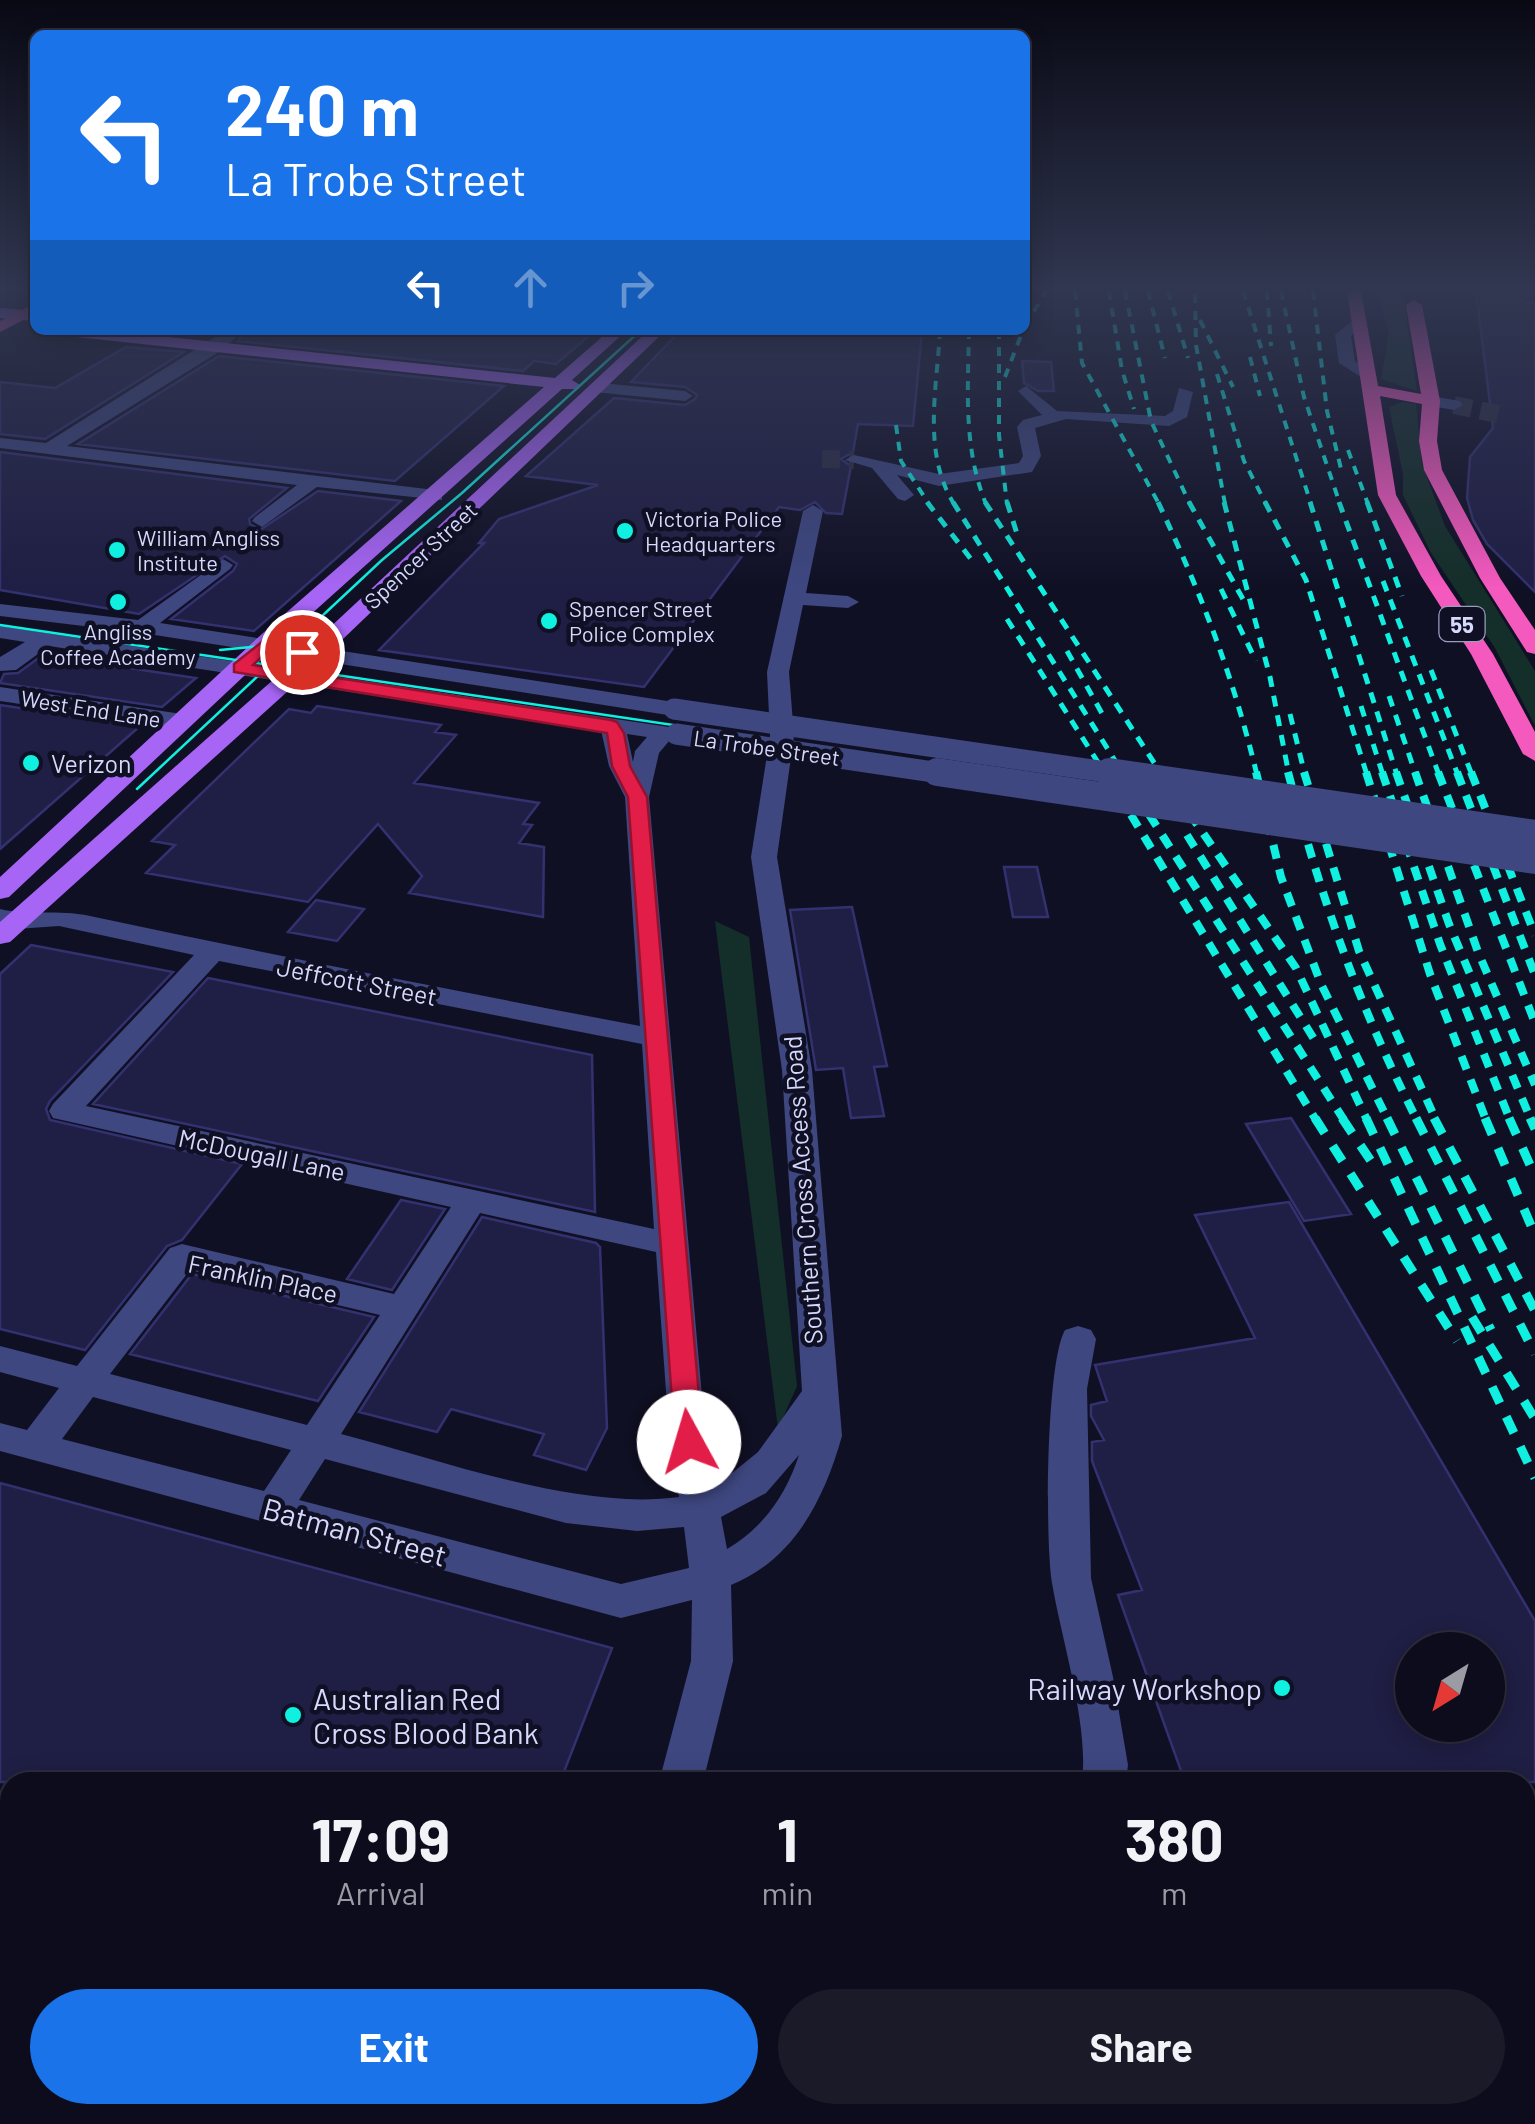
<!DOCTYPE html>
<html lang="en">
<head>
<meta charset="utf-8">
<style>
	body { margin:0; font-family:Barlow,sans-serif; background:#1a1a29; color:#f1f3f6; height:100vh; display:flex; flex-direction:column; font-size:38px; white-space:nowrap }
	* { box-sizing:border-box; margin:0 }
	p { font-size:32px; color:#9a9ba3 }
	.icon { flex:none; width:55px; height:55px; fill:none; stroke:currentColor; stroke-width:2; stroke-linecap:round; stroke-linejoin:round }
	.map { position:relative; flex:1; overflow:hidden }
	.sheet { position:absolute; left:0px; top:1772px; width:1535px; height:352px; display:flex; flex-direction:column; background:#0c0c1c; border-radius:30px 30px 0 0; box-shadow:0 5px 25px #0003,0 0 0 2px #2c2c3b }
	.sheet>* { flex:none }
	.guide { position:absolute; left:30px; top:30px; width:1000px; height:305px; border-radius:15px; box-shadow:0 5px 25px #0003,0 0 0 2px #2c2c3b; background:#1a73e8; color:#fff; overflow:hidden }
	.needle { width:65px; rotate:217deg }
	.buttons { position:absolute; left:1395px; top:1632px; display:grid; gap:20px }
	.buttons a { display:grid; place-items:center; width:110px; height:110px; border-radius:50%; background:#0c0c1c; box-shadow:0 5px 25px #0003,0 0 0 2px #2c2c3b; font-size:50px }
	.pin { position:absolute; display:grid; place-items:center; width:85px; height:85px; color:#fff; margin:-42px; border:5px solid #fff; border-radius:50%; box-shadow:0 2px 10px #0007 }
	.me { position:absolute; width:110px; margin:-55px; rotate:354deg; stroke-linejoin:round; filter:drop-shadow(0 0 8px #0008) }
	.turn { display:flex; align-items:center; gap:35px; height:210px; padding:0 30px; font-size:45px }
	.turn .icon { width:130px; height:130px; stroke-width:2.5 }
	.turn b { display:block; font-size:70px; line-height:85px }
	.lanes { display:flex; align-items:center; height:95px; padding:0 30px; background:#0003; justify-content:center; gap:50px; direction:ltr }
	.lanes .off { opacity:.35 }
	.eta { display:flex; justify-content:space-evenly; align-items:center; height:170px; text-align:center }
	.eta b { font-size:60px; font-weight:700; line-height:70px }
	.cta { display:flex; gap:20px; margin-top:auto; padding:20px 30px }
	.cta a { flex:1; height:115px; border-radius:60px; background:#1a73e8; color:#fff; font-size:40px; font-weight:700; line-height:115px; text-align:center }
	.cta a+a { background:#1a1a29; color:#f1f3f6 }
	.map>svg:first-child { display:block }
	.green { fill:#142e29 }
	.building { fill:#1f1e44; stroke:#33316f; stroke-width:2.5; fill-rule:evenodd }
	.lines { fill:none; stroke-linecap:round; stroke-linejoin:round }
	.minor-tunnel { stroke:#2e2e45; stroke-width:18; stroke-dasharray:18 9; stroke-linecap:butt }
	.minor { fill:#3e4780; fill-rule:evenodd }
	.major { fill:#a765f5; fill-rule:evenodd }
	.highway { fill:#f459be; fill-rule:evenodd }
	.tram { stroke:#0ff0e0; stroke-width:2.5 }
	.rail-far3 { stroke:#0ff0e0; stroke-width:4; stroke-dasharray:9 8; stroke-linecap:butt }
	.rail-far2 { stroke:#0ff0e0; stroke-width:5; stroke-dasharray:11 9; stroke-linecap:butt }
	.rail-far1 { stroke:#0ff0e0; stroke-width:8; stroke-dasharray:14 11; stroke-linecap:butt }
	.rail { stroke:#0ff0e0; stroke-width:9; stroke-dasharray:18 15; stroke-linecap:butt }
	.minor-bridge-far1 { stroke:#3e4780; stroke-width:21 }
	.minor-bridge { stroke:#3e4780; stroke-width:28 }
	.route { fill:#e11d48; stroke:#92132f; stroke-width:2.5 }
	.poi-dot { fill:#0ff0e0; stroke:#101025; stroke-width:4 }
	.labels { text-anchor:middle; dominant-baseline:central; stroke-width:9; stroke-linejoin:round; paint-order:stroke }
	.far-poi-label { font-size:22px; fill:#d6d9fc; stroke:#101025; text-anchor:start }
	.far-street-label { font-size:22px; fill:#d6d9fc; stroke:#101025 }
	.shield { fill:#101025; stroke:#9b9dbc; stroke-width:2.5 }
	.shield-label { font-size:22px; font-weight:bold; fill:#d6d9fc }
	.poi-label { font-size:25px; fill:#d6d9fc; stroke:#101025; text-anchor:start }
	.street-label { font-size:25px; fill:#d6d9fc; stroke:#101025 }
	.near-street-label { font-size:30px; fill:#d6d9fc; stroke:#101025 }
	.near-poi-label { font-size:30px; fill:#d6d9fc; stroke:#101025; text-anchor:end }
</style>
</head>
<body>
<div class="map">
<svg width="1535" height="2124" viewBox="0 0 1535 2124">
	<rect width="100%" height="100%" fill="#101025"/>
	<path class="green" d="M 1378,291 L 1399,291 L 1404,302 L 1417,391 L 1381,379 L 1389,333 Z
		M 1402,402 L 1416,404 L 1422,464 L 1445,526 L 1535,671 L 1535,726 L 1495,648 L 1431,553 L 1403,495 L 1403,474 L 1389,407 Z
		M 715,921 L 749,937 L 797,1386 L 778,1429 Z"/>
	<path class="building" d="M 1476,291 L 1534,291 L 1520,301 L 1535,304 L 1535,592 L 1487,544 L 1473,520 L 1467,498 L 1470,457 L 1493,428 Z
		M 248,330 L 596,330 L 556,364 L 534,361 L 523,371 L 238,341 Z
		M 681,330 L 922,330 L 913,426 L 858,424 L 853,452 L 841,459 L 851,466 L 842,514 L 826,513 L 815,502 L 800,510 L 779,507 L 644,687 L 379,650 L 484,543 L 479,543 L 499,519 L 598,485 L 526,476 L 614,398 L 685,405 L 695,399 L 697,395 L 685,387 L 631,382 Z
		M 126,347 L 184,352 L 45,439 L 0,434 L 0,382 L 55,388 Z
		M 219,356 L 504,386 L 395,481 L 78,444 Z
		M 1022,361 L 1051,362 L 1054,391 L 1038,391 L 1024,383 Z
		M 0,452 L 287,488 L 249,519 L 250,524 L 260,530 L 318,491 L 401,501 L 254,631 L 171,619 L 233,571 L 237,564 L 225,556 L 139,614 L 0,590 Z
		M 44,654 L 142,670 L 196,678 L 162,707 L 0,683 L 4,674 L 18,673 Z
		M 0,705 L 140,726 L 0,849 Z
		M 317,706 L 441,725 L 435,732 L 456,735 L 414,783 L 539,803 L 523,824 L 532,825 L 519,843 L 544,847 L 543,917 L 409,893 L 422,876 L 378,824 L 308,902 L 146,873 L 175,845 L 152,841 L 289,709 L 311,713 Z
		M 1004,867 L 1037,867 L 1048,917 L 1013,917 Z
		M 316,900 L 364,909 L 337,941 L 288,932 Z
		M 852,907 L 887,1066 L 874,1067 L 884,1116 L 851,1118 L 843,1068 L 816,1070 L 790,910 Z
		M 31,945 L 173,972 L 50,1101 L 46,1109 L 50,1120 L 242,1164 L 182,1240 L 167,1246 L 85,1350 L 0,1329 L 0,974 Z
		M 208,978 L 592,1055 L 595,1212 L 93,1104 Z
		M 1291,1118 L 1351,1214 L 1304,1221 L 1246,1124 Z
		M 401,1200 L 445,1209 L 392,1290 L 347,1279 Z
		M 1289,1202 L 1535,1621 L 1535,1782 L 1185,1782 L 1118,1595 L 1142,1590 L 1092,1461 L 1092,1442 L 1104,1440 L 1091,1416 L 1091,1405 L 1107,1401 L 1095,1365 L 1255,1338 L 1195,1215 ZM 1412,1650 L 1488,1650 L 1488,1725 L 1412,1725 Z
		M 482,1217 L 596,1243 L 600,1247 L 607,1428 L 586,1470 L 534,1455 L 544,1434 L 451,1409 L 437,1432 L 359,1412 Z
		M 192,1274 L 374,1317 L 318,1401 L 130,1354 Z
		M 0,1483 L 612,1648 L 560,1782 L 0,1782 Z"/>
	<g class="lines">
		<path class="minor-tunnel" d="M 1454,405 L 1507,416
			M 822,459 L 854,460"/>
		<path class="minor" d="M 1358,316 L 1366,321 L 1351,336 L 1355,361 L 1377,377 L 1369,382 L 1339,363 L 1335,335 Z
			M 226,330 L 244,330 L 222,350 L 67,446 L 435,490 L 442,492 L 442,500 L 317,487 L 262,527 L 252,521 L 255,517 L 297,485 L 0,448 L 0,438 L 46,443 Z
			M 600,383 L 685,391 L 693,396 L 685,401 L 594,392 L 594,384 Z
			M 1026,386 L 1057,411 L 1165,416 L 1173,411 L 1179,388 L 1193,392 L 1187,417 L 1169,426 L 1066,419 L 1035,428 L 1041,456 L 1032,472 L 939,486 L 897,475 L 914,495 L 905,501 L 898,499 L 872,468 L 845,460 L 854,455 L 939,474 L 1019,463 L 1023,456 L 1017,427 L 1023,420 L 1042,415 L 1018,391 Z
			M 1431,396 L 1460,401 L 1463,405 L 1454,410 L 1425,405 L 1425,397 Z
			M 813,505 L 823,511 L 806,593 L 848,596 L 859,602 L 848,608 L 803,605 L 789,672 L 794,736 L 777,857 L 812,1070 L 842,1436 C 824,1499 795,1559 731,1585 L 733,1661 L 703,1782 L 659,1782 L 691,1661 L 692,1600 L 621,1618 L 0,1451 L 0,1423 L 27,1430 L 59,1388 L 0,1372 L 0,1346 L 77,1366 L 170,1248 L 182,1244 L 394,1294 L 451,1207 L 53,1118 L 49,1111 L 53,1104 L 194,955 L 59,926 L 16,929 L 0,925 L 0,909 C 29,916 57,909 90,916 C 273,955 456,991 640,1026 L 625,797 L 609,766 L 601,730 L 49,646 L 16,670 L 0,671 L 0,657 L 25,642 L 0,638 L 0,626 L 682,729 L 686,734 L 682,739 L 670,740 L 659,753 L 649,797 L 704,1419 L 716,1486 L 758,1452 L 802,1391 L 782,1070 L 751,857 L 770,736 L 767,672 L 803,511 ZM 627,734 L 647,737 L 635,751 L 633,762 ZM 219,961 L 642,1044 L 654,1229 L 86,1106 ZM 480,1213 L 656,1252 L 668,1419 L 679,1497 C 577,1511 442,1460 341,1434 ZM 190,1270 L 380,1315 L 307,1425 L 110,1374 ZM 93,1397 L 291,1450 L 264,1491 L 62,1439 ZM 799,1455 C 786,1495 763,1528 727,1549 L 721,1517 L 766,1493 ZM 325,1459 L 566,1523 L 637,1531 L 684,1527 L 689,1568 L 621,1584 L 299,1500 Z
			M 223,559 L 233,565 L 230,569 L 160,623 L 674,702 L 686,709 L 674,716 L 142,633 L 0,616 L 0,604 L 138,620 Z
			M 0,687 L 182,714 L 194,721 L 182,728 L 0,701 Z
			M 1078,1326 L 1091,1330 L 1096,1339 L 1087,1389 L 1091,1578 L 1113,1677 L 1128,1765 L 1126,1782 L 1082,1782 C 1089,1725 1062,1642 1052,1583 C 1045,1542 1046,1363 1065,1330 Z
			M 567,2115 L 617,2115 L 614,2124 L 564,2124 Z
			M 1007,2115 L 1057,2115 L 1055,2124 L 1005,2124 Z
			M 1303,2115 L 1359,2115 L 1362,2124 L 1306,2124 Z"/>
		<path class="major" d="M 0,308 L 35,311 L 35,321 L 0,318 Z
			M 50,330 L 102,330 L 555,378 L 610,330 L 627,330 L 572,380 L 580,385 L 578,389 L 562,389 L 279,643 L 9,897 L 0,899 L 0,877 L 263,633 L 544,387 L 58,335 Z
			M 649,330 L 666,330 L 298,682 L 10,942 L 0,944 L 0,922 L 282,672 Z
			M 0,1987 L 10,1989 L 10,2037 L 0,2035 Z
			M 463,2115 L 553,2115 L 556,2124 L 466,2124 Z"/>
		<path class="highway" d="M 1347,291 L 1361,291 L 1378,386 L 1421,394 L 1406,305 L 1414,300 L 1422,305 L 1440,401 L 1437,441 L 1442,470 L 1500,578 L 1535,630 L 1535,654 L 1527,652 L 1480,578 L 1424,470 L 1419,441 L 1422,404 L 1380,396 L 1396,495 L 1441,576 L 1493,654 L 1535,732 L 1535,761 L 1523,754 L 1471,654 L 1421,576 L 1378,495 Z
			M 35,303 L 35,314 L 0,332 L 0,321 Z"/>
		<path class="tram" d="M 0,625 L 1535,853
			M 220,650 L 260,646 L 299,627
			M 137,789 L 382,560 L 462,493 L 641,330"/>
		<path class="rail-far3" d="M 1075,291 L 1082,363 L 1159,504
			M 1109,291 L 1122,370 L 1134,409
			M 1125,291 L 1151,421 L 1190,504
			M 1148,291 L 1165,358
			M 1168,291 L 1188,358
			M 1243,291 L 1311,504
			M 1267,291 L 1271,346
			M 1281,291 L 1304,397 L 1340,504
			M 1313,291 L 1327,411 L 1342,473
			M 1195,294 L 1196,345 L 1225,504
			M 1200,320 L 1233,387
			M 1025,326 L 1046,291
			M 940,330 C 937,389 922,452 954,504
			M 969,330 C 968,390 963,448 986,504
			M 999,330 L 999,435 L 1007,504
			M 1250,357 L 1260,396
			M 1217,374 L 1244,461 L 1266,504
			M 1005,377 L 1023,330
			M 896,425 L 901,461 L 929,504
			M 1348,450 L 1368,504"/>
		<path class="rail-far2" d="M 927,502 L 974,563
			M 953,502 L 1124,775
			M 985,502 L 1162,775
			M 1007,502 L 1018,537
			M 1158,502 C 1202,596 1232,672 1257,775
			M 1189,502 L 1244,601
			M 1224,502 L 1270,677 L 1289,775
			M 1265,502 L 1306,580 L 1367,775
			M 1310,502 L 1397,775
			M 1339,502 L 1439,775
			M 1367,502 L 1402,596
			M 1383,581 L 1458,775
			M 1221,589 L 1256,661
			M 1007,619 L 1106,775
			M 1067,651 L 1104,717
			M 1431,670 L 1472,775
			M 1389,696 L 1416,775
			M 1361,706 L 1383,775
			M 1290,714 L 1305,775"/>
		<path class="rail-far1" d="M 1105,772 L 1316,1120
			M 1122,772 L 1344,1120
			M 1161,772 L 1296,968 L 1367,1120
			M 1256,772 L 1281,877 L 1321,984 L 1388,1120
			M 1288,772 C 1321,898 1358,1004 1417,1120
			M 1304,772 L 1359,951 L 1436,1120
			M 1366,772 L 1430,974 L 1486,1120
			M 1382,772 L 1440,944 L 1510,1120
			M 1396,772 L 1449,924 L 1531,1120
			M 1415,772 L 1478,952 L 1535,1085
			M 1438,772 L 1535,1023
			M 1457,772 L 1535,975
			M 1471,772 L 1535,935
			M 1187,835 L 1319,1047"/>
		<path class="rail" d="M 1315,1118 L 1457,1341
			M 1342,1118 L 1377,1170
			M 1366,1118 L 1535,1478
			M 1387,1118 L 1491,1330
			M 1416,1118 L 1535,1354
			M 1434,1118 L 1535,1311
			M 1485,1118 L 1535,1235
			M 1509,1118 L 1535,1176
			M 1530,1118 L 1535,1129
			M 1472,1317 L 1535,1419"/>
		<path class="minor-bridge-far1" d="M 674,709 L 1127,775
			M 676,734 L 954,775"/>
		<path class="minor-bridge" d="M 937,772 L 1535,860
			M 1109,772 L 1535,834"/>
	</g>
	<linearGradient id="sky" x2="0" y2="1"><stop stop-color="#090914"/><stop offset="0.49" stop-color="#313751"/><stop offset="1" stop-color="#313751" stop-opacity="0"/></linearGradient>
	<rect width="1535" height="588" fill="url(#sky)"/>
	<path class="route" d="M 263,641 L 310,652 L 302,658 L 267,652 L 253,665 L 611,720 L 617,722 L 624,733 L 630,766 L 647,797 L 703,1442 L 699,1449 L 689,1452 L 679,1449 L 675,1442 L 628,797 L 612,766 L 607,733 L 234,672 L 234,664 Z"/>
	<g class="poi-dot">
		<circle cx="625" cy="531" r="10"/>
		<circle cx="117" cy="550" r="10"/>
		<circle cx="118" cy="602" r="10"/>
		<circle cx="549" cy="621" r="10"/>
		<circle cx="31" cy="763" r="10"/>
		<circle cx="1282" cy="1688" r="10"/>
		<circle cx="293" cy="1715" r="10"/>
	</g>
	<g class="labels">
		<g class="far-poi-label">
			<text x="645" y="518">Victoria Police<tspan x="645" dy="25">Headquarters</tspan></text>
			<text x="137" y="537">William Angliss<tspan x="137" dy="25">Institute</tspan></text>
			<text x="569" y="608">Spencer Street<tspan x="569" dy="25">Police Complex</tspan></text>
			<text x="118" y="631" text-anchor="middle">Angliss<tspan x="118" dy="25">Coffee Academy</tspan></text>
		</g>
		<g class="far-street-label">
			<text transform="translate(420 555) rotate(-43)">Spencer Street</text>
			<text transform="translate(91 708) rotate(9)">West End Lane</text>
			<text transform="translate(767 747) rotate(8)">La Trobe Street</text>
		</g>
		<rect class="shield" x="1439.5" y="607" width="45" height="34" rx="8"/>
		<g class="shield-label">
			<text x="1462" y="624">55</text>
		</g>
		<g class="poi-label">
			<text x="51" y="763">Verizon</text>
		</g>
		<g class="street-label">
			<text transform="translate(357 981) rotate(11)">Jeffcott Street</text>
			<text transform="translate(262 1154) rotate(12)">McDougall Lane</text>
			<text transform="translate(802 1190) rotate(-94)">Southern Cross Access Road</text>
			<text transform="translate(263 1278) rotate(12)">Franklin Place</text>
		</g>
		<g class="near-street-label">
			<text transform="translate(355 1531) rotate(15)">Batman Street</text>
		</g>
		<g class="near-poi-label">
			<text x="1262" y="1688">Railway Workshop</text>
			<text x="313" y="1698" text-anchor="start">Australian Red<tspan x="313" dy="34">Cross Blood Bank</tspan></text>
		</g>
	</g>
</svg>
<div class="buttons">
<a><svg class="needle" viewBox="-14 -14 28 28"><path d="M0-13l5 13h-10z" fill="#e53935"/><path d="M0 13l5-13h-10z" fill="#9a9ba3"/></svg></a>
</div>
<div class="pin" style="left:302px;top:652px;background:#d93025"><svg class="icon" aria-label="arrive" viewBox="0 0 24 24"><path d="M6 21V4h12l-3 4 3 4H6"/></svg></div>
<svg class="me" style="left:689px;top:1442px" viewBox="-20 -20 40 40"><circle r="19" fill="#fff"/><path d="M0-13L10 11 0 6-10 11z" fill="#e11d48"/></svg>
<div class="guide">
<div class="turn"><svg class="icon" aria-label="left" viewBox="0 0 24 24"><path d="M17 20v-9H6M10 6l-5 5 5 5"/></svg><div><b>240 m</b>La Trobe Street</div></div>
<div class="lanes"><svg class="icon" aria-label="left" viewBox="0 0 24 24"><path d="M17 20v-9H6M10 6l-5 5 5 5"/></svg><svg class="icon off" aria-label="ahead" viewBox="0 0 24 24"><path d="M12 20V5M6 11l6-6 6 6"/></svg><svg class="icon off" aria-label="right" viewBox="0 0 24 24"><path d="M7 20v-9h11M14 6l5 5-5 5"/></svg></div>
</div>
<section class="sheet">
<div class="eta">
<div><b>17:09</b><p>Arrival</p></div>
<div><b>1</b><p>min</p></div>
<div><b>380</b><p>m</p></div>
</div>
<div class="cta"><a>Exit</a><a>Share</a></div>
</section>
</div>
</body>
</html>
